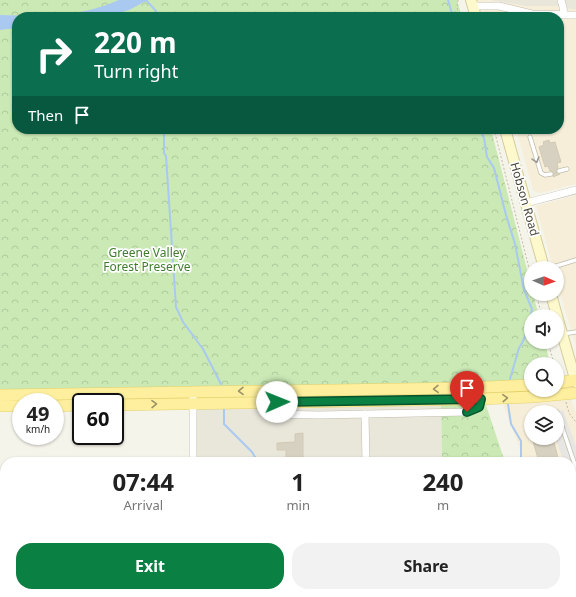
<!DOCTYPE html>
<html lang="en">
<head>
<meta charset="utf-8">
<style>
	body { margin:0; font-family:"Noto Sans",sans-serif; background:#f2f2f2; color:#222; height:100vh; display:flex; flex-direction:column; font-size:15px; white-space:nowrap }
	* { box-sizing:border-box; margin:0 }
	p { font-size:13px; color:#767676 }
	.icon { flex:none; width:22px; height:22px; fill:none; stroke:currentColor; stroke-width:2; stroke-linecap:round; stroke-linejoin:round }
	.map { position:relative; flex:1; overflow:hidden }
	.sheet { position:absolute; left:0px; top:457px; width:576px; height:140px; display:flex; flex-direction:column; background:#fff; border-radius:16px 16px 0 0; box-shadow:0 1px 3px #0004 }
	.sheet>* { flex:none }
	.banner { position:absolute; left:12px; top:12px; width:552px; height:122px; border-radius:16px; box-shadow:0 1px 3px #0004; background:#0b6e4f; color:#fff; overflow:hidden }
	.needle { width:26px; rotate:92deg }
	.tools { position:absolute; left:524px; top:261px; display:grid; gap:8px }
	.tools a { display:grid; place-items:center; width:40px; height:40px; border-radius:50%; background:#fff; box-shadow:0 1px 3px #0004; font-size:20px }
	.speed { position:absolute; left:12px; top:393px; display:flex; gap:8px; font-size:20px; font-weight:700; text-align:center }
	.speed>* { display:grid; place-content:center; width:52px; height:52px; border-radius:50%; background:#fff; box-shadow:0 1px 3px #0004; line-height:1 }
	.speed small { font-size:10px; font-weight:400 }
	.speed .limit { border:2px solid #111; border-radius:6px; background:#fff; color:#111 }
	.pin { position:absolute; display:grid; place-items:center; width:34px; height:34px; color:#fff; margin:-41px -17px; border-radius:50% 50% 50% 0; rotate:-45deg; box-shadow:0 0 4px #0007 }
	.pin .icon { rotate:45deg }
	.me { position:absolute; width:44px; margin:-22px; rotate:89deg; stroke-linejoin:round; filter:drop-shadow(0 0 3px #0008) }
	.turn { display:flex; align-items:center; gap:14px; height:84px; padding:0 16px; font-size:18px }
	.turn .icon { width:52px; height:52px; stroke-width:2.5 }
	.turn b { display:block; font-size:28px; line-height:34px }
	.then { display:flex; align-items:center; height:38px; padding:0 16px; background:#0003; gap:8px; font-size:15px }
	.eta { display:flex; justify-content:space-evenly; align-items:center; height:68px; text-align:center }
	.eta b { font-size:24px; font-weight:700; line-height:28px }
	.action { display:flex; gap:8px; margin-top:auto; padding:8px 16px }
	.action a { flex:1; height:46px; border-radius:16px; background:#0b8043; color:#fff; font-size:16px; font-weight:700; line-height:46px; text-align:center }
	.action a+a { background:#f2f2f2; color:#222 }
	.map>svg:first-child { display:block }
	.residential { fill:#e9e7da }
	.commercial { fill:#f6eed8; fill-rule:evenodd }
	.forest { fill:url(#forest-crowns) }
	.parking { fill:#e7e6e2 }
	.water { fill:#aac9f0 }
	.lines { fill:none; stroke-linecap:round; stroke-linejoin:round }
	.stream { stroke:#aac9f0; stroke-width:2 }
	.building { fill:#d7d1c1; stroke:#d2cab4 }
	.service-casing { stroke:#c1bdae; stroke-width:5 }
	.minor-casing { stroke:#c1bdae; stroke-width:8 }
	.secondary-casing { stroke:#d4cd9b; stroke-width:12 }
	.primary-casing { stroke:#e3d06c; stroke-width:12 }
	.path { stroke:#c3bb9f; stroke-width:1; stroke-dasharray:2 2; stroke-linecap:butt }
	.service { stroke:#fff; stroke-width:3.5 }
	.minor { stroke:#fff; stroke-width:7 }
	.secondary { stroke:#fef9cd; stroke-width:10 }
	.primary { stroke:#fdef9d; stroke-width:11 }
	.oneway { stroke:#9b9992 }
	.oneway2 { stroke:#9b9266 }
	.route-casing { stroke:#07532c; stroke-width:10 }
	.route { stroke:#0b8043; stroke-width:7 }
	.labels { text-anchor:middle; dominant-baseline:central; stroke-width:3.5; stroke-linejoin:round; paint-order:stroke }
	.street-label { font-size:12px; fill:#4a4639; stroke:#fff }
	.park-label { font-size:12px; fill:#3f7c2c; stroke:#fff }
</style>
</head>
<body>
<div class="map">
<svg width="576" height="597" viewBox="0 0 576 597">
	<defs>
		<pattern id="forest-crowns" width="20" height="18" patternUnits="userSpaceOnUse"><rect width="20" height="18" fill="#cae9b5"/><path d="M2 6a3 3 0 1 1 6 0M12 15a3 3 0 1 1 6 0" fill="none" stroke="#afc99c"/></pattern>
	</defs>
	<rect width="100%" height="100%" fill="#f5f4eb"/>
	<path class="residential" d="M 488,0 L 576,0 L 576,10 L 553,6 L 525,6 Z
		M 441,405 L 442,462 L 196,462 L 196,407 Z
		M 196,592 L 560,592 L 562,597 L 196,597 Z"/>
	<path class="commercial" d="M 478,0 L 488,0 L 525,6 L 553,6 L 576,10 L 576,184 L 540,193 L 536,192 L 533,190 L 516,129 L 559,129 L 559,17 L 484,17 Z
		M 576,195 L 576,347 L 557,283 L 557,268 L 553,268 L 536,206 Z
		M 571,399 L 576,413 L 575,592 L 571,581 L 571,462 L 525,462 L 502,402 ZM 531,412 L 557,412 L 557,438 L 531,438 Z"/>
	<path class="forest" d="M 0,0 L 457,0 L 462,17 L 17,17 L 17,129 L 491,129 L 531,285 L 531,294 L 533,294 L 539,316 L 531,316 L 531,342 L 545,342 L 550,364 L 531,364 L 531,381 L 462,383 L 0,390 Z
		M 441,405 L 486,405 L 505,462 L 442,462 Z"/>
	<path class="parking" d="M 563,410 L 576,446 L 576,493 L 571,481 L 571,462 L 564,462 L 555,438 L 557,438 L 556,412 Z"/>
	<path class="water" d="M 119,0 L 148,0 L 147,2 L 144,2 L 129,10 L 105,17 L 17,17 L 17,28 L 0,30 L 0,15 C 45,16 77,18 119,0 Z"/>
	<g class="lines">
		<path class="stream" d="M 146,0 L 156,11 L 157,17
			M 448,0 L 453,17
			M 164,129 L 164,153 L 166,156 L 176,307 L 183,322 L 203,349 L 221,384
			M 480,129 L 484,138 L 487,157 L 494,168 L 506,215 L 515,244 L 524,290 L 532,309 L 528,330 L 522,343 L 519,348 L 510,379
			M 508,404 L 511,424 L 521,441 L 521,458 L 522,462
			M 224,408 L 224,424 L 252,452 L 258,462
			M 300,592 L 302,597
			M 565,592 L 566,597"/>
	</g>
	<path class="building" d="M 549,140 L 550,143 L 555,142 L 561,162 L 557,163 L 558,168 L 556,170 L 557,174 L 560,174 L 553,177 L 554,172 L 550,171 L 548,166 L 545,167 L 539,147 L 544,145 L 543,142 Z
		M 303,433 L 303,458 L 286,458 L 286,450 L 277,450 L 277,443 L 295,442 L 295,434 Z
		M 532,438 L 553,438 L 559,462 L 539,462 Z
		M 576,525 L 576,550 L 571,551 L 571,526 Z"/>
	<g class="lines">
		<g class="service-casing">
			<path id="service" d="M 530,137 L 541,173 L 545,175 L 551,174
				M 559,171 L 567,169
				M 550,268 L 576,260
				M 563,334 L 576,332
				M 557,412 L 576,468"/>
		</g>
		<g class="minor-casing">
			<path id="minor" d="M 561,0 L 563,7 L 564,15
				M 473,6 L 499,6 L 532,14 L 576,15
				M 526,203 L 576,190
				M 263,402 L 265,409 L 271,414 L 319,415 L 467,412 L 479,407 L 481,399
				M 365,414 L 366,462
				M 193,462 L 193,392
				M 192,597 L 192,592"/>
		</g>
		<g class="secondary-casing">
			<path id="secondary" d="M 471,0 L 476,17
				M 505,129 L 544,268
				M 551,294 L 557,316
				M 557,316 L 576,382"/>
		</g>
		<g class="primary-casing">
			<path id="primary" d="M 557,383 L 576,380
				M 0,395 L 461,388 L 531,385
				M 115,405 L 481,399 L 532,397 L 576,393
				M 0,406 L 21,406
				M 55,406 L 81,405"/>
		</g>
		<path class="path" d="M 458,0 L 457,7 L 459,17
			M 494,129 L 531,276
			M 536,294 L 542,316
			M 548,342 L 554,364
			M 566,402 L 569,413 L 576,422"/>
		<use href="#service" class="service"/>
		<use href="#minor" class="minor"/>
		<use href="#secondary" class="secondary"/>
		<use href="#primary" class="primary"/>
	</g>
	<defs><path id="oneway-chevron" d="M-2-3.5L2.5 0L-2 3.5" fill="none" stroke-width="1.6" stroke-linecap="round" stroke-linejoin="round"/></defs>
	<use class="oneway" href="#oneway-chevron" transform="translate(536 160) rotate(74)"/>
	<g class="oneway2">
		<use href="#oneway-chevron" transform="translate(436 389) rotate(179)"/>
		<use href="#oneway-chevron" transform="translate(241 391) rotate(179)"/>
		<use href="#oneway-chevron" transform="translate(505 398) rotate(-3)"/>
		<use href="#oneway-chevron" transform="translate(154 404) rotate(-1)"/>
	</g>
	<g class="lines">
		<g class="route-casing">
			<path id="route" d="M 277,402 L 481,399 L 479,407 L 467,412"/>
		</g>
		<use href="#route" class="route"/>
	</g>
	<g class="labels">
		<g class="street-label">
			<text transform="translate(525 199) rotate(74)">Hobson Road</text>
		</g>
		<g class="park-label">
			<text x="147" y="252">Greene Valley<tspan x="147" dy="14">Forest Preserve</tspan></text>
		</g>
	</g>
</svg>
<div class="tools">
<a><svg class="needle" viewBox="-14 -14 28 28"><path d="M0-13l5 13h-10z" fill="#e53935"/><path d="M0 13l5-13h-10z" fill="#767676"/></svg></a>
<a><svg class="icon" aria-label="sound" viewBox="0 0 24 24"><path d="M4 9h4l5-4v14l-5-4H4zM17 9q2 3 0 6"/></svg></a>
<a><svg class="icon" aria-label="search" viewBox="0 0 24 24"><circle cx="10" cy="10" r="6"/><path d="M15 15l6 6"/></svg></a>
<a><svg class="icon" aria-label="layers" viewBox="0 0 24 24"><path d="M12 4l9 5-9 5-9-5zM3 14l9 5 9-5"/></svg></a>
</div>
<div class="speed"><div>49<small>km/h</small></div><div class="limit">60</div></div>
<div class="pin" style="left:467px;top:412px;background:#d93025"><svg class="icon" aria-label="arrive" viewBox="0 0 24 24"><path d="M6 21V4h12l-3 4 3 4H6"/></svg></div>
<svg class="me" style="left:277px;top:402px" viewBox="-20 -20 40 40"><circle r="19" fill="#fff"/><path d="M0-13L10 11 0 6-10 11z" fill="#0b8043"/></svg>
<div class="banner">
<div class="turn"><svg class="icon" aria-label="right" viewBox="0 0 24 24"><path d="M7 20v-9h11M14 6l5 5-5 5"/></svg><div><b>220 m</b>Turn right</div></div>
<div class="then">Then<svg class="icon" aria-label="arrive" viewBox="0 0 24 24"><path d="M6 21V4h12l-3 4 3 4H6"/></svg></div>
</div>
<section class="sheet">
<div class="eta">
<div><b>07:44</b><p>Arrival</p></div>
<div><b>1</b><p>min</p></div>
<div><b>240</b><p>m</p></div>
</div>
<div class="action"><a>Exit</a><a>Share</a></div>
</section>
</div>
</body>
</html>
